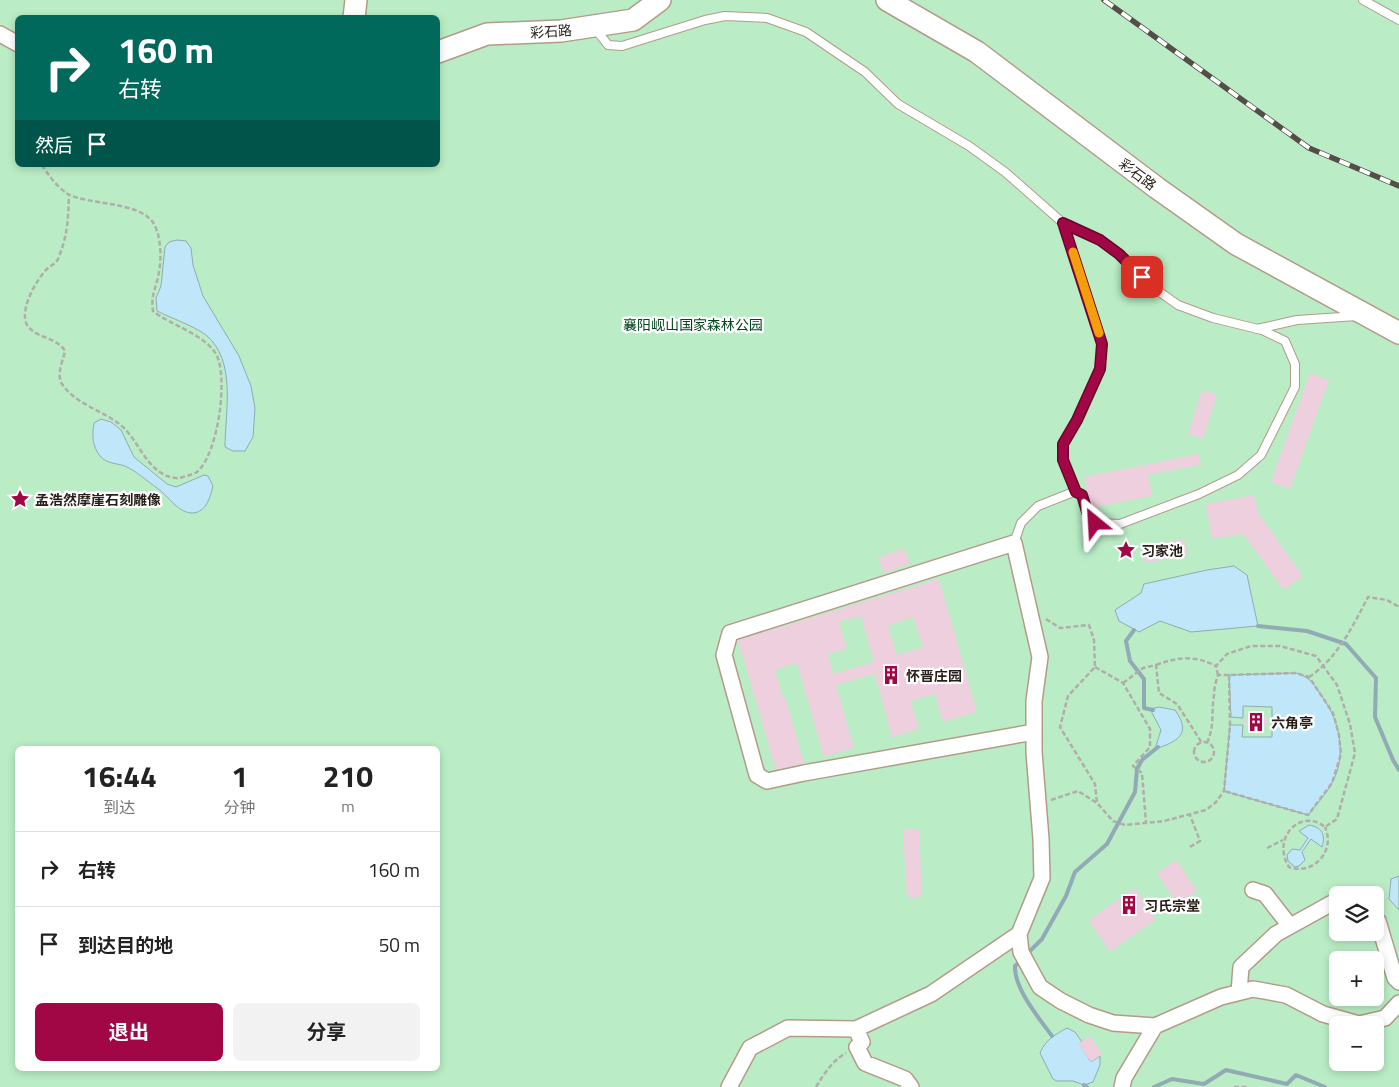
<!DOCTYPE html>
<html lang="zh">
<head>
<meta charset="utf-8">
<style>
	body { margin:0; font-family:"Titillium Web","Noto Sans SC",sans-serif; background:#f2f2f2; color:#222; height:100vh; display:flex; flex-direction:column; font-size:19px; white-space:nowrap }
	* { box-sizing:border-box; margin:0 }
	p { font-size:16px; color:#767676 }
	.icon { flex:none; width:28px; height:28px; fill:none; stroke:currentColor; stroke-width:2; stroke-linecap:round; stroke-linejoin:round }
	.map { position:relative; flex:1; overflow:hidden }
	.sheet { position:absolute; left:15px; top:746px; width:425px; height:325px; display:flex; flex-direction:column; background:#fff; border-radius:8px; box-shadow:0 2px 8px #0003 }
	.sheet>* { flex:none }
	.top-card { position:absolute; left:15px; top:15px; width:425px; height:152px; border-radius:8px; box-shadow:0 2px 8px #0003; background:#00695c; color:#fff; overflow:hidden }
	.controls { position:absolute; left:1329px; top:886px; display:grid; gap:10px }
	.controls a { display:grid; place-items:center; width:55px; height:55px; border-radius:8px; background:#fff; box-shadow:0 2px 8px #0003; font-size:25px }
	.pin { position:absolute; display:grid; place-items:center; width:42px; height:42px; color:#fff; margin:-21px; border-radius:10px; box-shadow:0 2px 8px #0006 }
	.me { position:absolute; width:55px; margin:-28px; rotate:333deg; stroke-linejoin:round; filter:drop-shadow(0 0 4px #0008) }
	.turn { display:flex; align-items:center; gap:18px; height:105px; padding:0 20px; font-size:22px }
	.turn .icon { width:65px; height:65px; stroke-width:2.5 }
	.turn b { display:block; font-size:35px; line-height:42px }
	.then { display:flex; align-items:center; height:48px; padding:0 20px; background:#0003; gap:10px; font-size:19px }
	.eta { display:flex; justify-content:space-evenly; align-items:center; height:85px; text-align:center }
	.eta b { font-size:30px; font-weight:700; line-height:35px }
	.cta { display:flex; gap:10px; margin-top:auto; padding:10px 20px }
	.cta a { flex:1; height:58px; border-radius:8px; background:#a20745; color:#fff; font-size:20px; font-weight:700; line-height:58px; text-align:center }
	.cta a+a { background:#f2f2f2; color:#222 }
	ul { padding:0; list-style:none }
	li { display:flex; align-items:center; gap:15px; height:75px; padding:0 20px; border-top:1px solid #e0e0e0 }
	li div { flex:1 }
	li b { display:block; font-size:19px }
	li em { font-style:normal }
	.map>svg:first-child { display:block }
	.green { fill:#baedc5; fill-rule:evenodd }
	.water { fill:#bfe6f9; stroke:#91aab5 }
	.lines { fill:none; stroke-linecap:round; stroke-linejoin:round }
	.stream { stroke:#91aab5; stroke-width:4 }
	.building { fill:#edcfdd; fill-rule:evenodd }
	.lane-casing { stroke:#b39b88; stroke-width:10 }
	.street-casing { stroke:#b39b88; stroke-width:18 }
	.secondary-casing { stroke:#b39b88; stroke-width:24 }
	.path { stroke:#b1adab; stroke-width:2.5; stroke-dasharray:5 2.5; stroke-linecap:butt }
	.lane { stroke:#fff; stroke-width:8 }
	.street { stroke:#fff; stroke-width:15 }
	.secondary { stroke:#fff; stroke-width:21 }
	.rail-casing { stroke:#554e48; stroke-width:5.5 }
	.rail { stroke:#fff; stroke-width:4; stroke-dasharray:11; stroke-linecap:butt }
	.route-casing { stroke:#69052d; stroke-width:12 }
	.route { stroke:#a20745; stroke-width:9 }
	.slow { stroke:#f59e0b; stroke-width:9 }
	.labels { text-anchor:middle; dominant-baseline:central; stroke-width:4.5; stroke-linejoin:round; paint-order:stroke }
	.street-label { font-size:14px; fill:#271e17; stroke:#fff }
	.park-label { font-size:14px; fill:#02441e; stroke:#fff }
	.poi-label { font-size:14px; font-weight:bold; fill:#271e17; stroke:#fff; text-anchor:start }
</style>
</head>
<body>
<div class="map">
<svg width="1399" height="1087" viewBox="0 0 1399 1087">
	<rect width="100%" height="100%" fill="#fbfbfb"/>
	<path class="green" d="M 0,0 L 1399,0 L 1399,1087 L 0,1087 ZM 18,18 L 438,18 L 438,165 L 18,165 ZM 18,749 L 438,749 L 438,1069 L 18,1069 ZM 1338,895 L 1375,895 L 1375,932 L 1338,932 ZM 1338,960 L 1375,960 L 1375,998 L 1338,998 ZM 1338,1025 L 1375,1025 L 1375,1062 L 1338,1062 Z"/>
	<path class="water" d="M 177,240 L 186,241 L 191,248 L 193,265 L 203,296 L 239,356 L 251,386 L 255,408 L 253,437 L 245,451 L 233,451 L 225,447 C 225,412 237,361 206,335 C 194,326 171,318 157,311 L 156,298 L 161,286 L 165,247 L 169,242 Z
		M 101,419 L 111,422 L 121,430 L 134,457 L 167,484 L 176,487 L 204,475 L 208,476 L 213,486 C 210,497 207,511 194,513 C 178,514 169,496 157,488 C 147,481 136,471 125,466 C 116,463 107,464 100,456 C 92,446 92,435 94,423 Z
		M 1234,566 L 1247,575 L 1258,626 L 1191,632 L 1160,621 L 1139,632 L 1119,621 L 1115,610 L 1141,593 L 1144,584 L 1207,570 Z
		M 1296,673 C 1312,678 1314,685 1323,698 C 1340,722 1347,756 1332,783 C 1326,794 1316,805 1308,815 L 1224,791 L 1230,725 L 1243,725 L 1242,737 L 1272,737 L 1272,707 L 1243,706 L 1243,718 L 1231,717 L 1229,675 Z
		M 1159,707 L 1175,710 C 1193,735 1176,742 1155,749 L 1161,730 L 1150,709 Z
		M 1309,825 C 1322,827 1326,835 1322,847 L 1311,839 L 1302,852 L 1305,860 L 1299,866 L 1295,867 L 1288,861 L 1287,855 L 1292,849 L 1300,850 L 1308,838 L 1299,831 Z
		M 1399,876 L 1399,910 L 1389,899 L 1391,879 Z
		M 1067,1028 L 1075,1032 L 1082,1042 L 1079,1044 L 1091,1062 L 1100,1056 L 1100,1065 L 1093,1082 L 1084,1085 L 1073,1081 L 1057,1081 L 1053,1079 L 1040,1053 C 1045,1040 1056,1034 1067,1028 Z"/>
	<g class="lines">
		<path class="stream" d="M 1258,626 L 1307,631 L 1346,644 L 1376,678 L 1375,717 L 1393,760 L 1399,770
			M 1134,630 L 1126,641 L 1130,661 L 1144,679 L 1144,708 L 1153,710
			M 1026,955 L 1042,939 L 1066,896 L 1075,872 L 1107,844 L 1135,792 L 1137,769 L 1142,760 L 1158,747
			M 1021,960 L 1015,966 C 1014,989 1039,1018 1052,1036
			M 1084,1085 L 1087,1087
			M 1154,1087 L 1172,1079 L 1204,1084 L 1226,1070 L 1287,1084 L 1296,1075 L 1325,1087"/>
	</g>
	<path class="building" d="M 1310,373 L 1329,380 L 1290,489 L 1271,482 Z
		M 1202,390 L 1217,395 L 1203,439 L 1188,434 Z
		M 1199,454 L 1201,465 L 1148,475 L 1152,496 L 1091,508 L 1084,477 Z
		M 1254,495 L 1258,513 L 1303,576 L 1284,590 L 1243,534 L 1212,539 L 1206,504 Z
		M 1184,539 L 1187,555 L 1145,563 L 1143,547 Z
		M 904,548 L 910,564 L 884,573 L 878,558 Z
		M 939,579 L 977,712 L 943,722 L 935,694 L 911,701 L 919,729 L 892,737 L 875,674 L 836,685 L 854,748 L 824,757 L 797,663 L 775,670 L 783,698 L 785,697 L 804,763 L 776,770 L 738,640 ZM 861,616 L 874,662 L 833,674 L 828,654 L 847,649 L 839,622 ZM 913,617 L 923,647 L 897,655 L 888,626 Z
		M 1250,713 L 1262,713 L 1268,722 L 1261,732 L 1250,731 L 1244,722 Z
		M 903,829 L 919,829 L 922,897 L 907,898 Z
		M 1176,860 L 1197,891 L 1177,904 L 1157,873 Z
		M 1135,888 L 1156,919 L 1110,952 L 1089,920 Z
		M 1090,1036 L 1102,1054 L 1091,1062 L 1078,1044 Z"/>
	<g class="lines">
		<g class="lane-casing">
			<path id="lane" d="M 1363,0 L 1399,20
				M 595,28 L 608,45 L 622,46 L 705,20 L 725,16 L 767,18 L 806,32 L 865,72 L 898,104 L 969,146 L 1005,172 L 1063,223 L 1099,240 L 1119,254 L 1154,288 L 1178,305 L 1213,318 L 1262,330 L 1285,341 L 1295,364 L 1295,387 L 1261,455 L 1238,475 L 1199,494 L 1120,524 L 1095,523 L 1087,515 L 1082,495 L 1076,491 L 1038,506 L 1021,523 L 1014,543
				M 1063,223 L 1102,344 L 1100,369 L 1077,420 L 1063,444 L 1063,460 L 1076,491
				M 1257,329 L 1297,320 L 1357,316"/>
		</g>
		<g class="street-casing">
			<path id="street" d="M 0,34 L 18,44
				M 1253,890 L 1265,894 L 1290,926
				M 1375,919 L 1378,921 L 1395,978 L 1399,982
				M 1019,934 L 1021,952 L 1040,987 L 1061,1001 L 1089,1015 L 1113,1023 L 1155,1026 L 1221,997 L 1253,989 L 1286,995 L 1323,1014 L 1359,1024 L 1385,1018 L 1399,1003
				M 1239,992 L 1241,967 L 1276,934 L 1332,903 L 1338,905
				M 856,1029 L 862,1042 L 857,1047 L 865,1063 L 905,1079 L 911,1087
				M 729,1087 L 750,1048 L 788,1028 L 856,1029 L 931,994 L 1019,934 L 1042,878 L 1041,839 L 1034,752 L 1034,701 L 1040,657 L 1014,543 L 730,633 L 724,655 L 757,775 L 767,781 L 804,773 L 1034,732
				M 1122,1087 L 1124,1078 L 1155,1026"/>
		</g>
		<g class="secondary-casing">
			<path id="secondary" d="M 887,0 L 977,52 L 1157,188 L 1236,244 L 1399,333
				M 354,18 L 356,0
				M 438,52 L 487,34 L 561,31 L 633,20 L 660,0"/>
		</g>
		<path class="path" d="M 42,165 C 48,175 58,188 68,194 C 87,205 141,201 154,224 C 162,239 162,264 157,281 C 154,293 151,297 153,311 C 170,325 207,335 217,356 C 228,380 218,454 197,472 C 194,474 190,475 186,476 C 183,477 179,479 176,478 C 148,475 141,444 123,427 C 105,411 76,405 62,384 C 56,374 63,361 65,351 C 57,337 35,338 27,325 C 19,310 36,280 47,269 C 51,265 56,264 58,259 C 68,235 68,219 69,195
			M 1046,619 L 1060,628 L 1089,625 L 1094,640 L 1095,667 L 1068,696 L 1060,727 L 1095,784 L 1097,803
			M 1156,665 C 1177,657 1195,655 1216,666
			M 1095,667 L 1123,683 L 1150,729 L 1150,747 L 1133,766 L 1142,773 L 1146,823
			M 1218,675 L 1216,666 L 1227,654 L 1251,646 L 1280,646 L 1316,656 L 1337,685 L 1350,724 L 1355,753 L 1337,819 L 1325,827 C 1300,807 1271,839 1289,867 C 1313,876 1336,851 1325,827
			M 1309,677 C 1337,659 1353,626 1368,597 L 1387,600 L 1399,607
			M 1123,683 L 1143,668 L 1156,665 L 1159,693 L 1177,704 L 1202,743
			M1194 752a10 10 0 1 1 20 0a10 10 0 1 1-20 0Z
			M 1207,743 C 1215,725 1211,712 1214,695 C 1214,688 1216,681 1218,675 L 1229,675
			M 1051,800 L 1078,791 L 1097,803 L 1113,821 L 1125,825 L 1164,821 L 1206,810 L 1216,802 L 1224,791 L 1230,725 L 1229,675 L 1296,673 L 1309,677 L 1333,713 L 1339,735 L 1341,754 L 1332,783 L 1308,815 L 1224,791
			M 1190,847 L 1200,841 L 1190,815
			M 1267,848 L 1283,840
			M 816,1087 C 824,1074 832,1061 846,1053
			M 1234,1087 L 1248,1087"/>
		<use href="#lane" class="lane"/>
		<use href="#street" class="street"/>
		<use href="#secondary" class="secondary"/>
		<g class="rail-casing">
			<path id="rail" d="M 1104,0 L 1309,148 L 1399,186"/>
		</g>
		<use href="#rail" class="rail"/>
	</g>
	<g class="lines">
		<g class="route-casing">
			<path id="route" d="M 1095,523 L 1088,515 L 1082,495 L 1076,492 L 1063,460 L 1063,444 L 1077,420 L 1100,369 L 1102,344 L 1063,223 L 1100,240 L 1119,254 L 1142,277"/>
		</g>
		<use href="#route" class="route"/>
		<path class="slow" d="M 1073,252 L 1099,333"/>
	</g>
	<defs>
		<g id="sight-bare" transform="scale(1.5)"><path d="M0-6L1.8-2.2L6-1.7L2.9 1.2L3.7 5.4L0 3.3L-3.7 5.4L-2.9 1.2L-6-1.7L-1.8-2.2Z" fill="#a20745" stroke="#fff" stroke-width="2.5" paint-order="stroke"/></g>
		<g id="building-bare" transform="scale(1.5)"><path d="M-4-6H4V6H1V3H-1V6H-4ZM-2.5-4.3h1.7v1.8h-1.7ZM.8-4.3h1.7v1.8H.8ZM-2.5-1h1.7V.8h-1.7ZM.8-1h1.7V.8H.8Z" fill="#a20745" stroke="#fff" stroke-width="2.5" paint-order="stroke"/></g>
	</defs>
	<g fill-rule="evenodd">
		<use href="#sight-bare" x="20" y="499"/>
		<use href="#sight-bare" x="1126" y="550"/>
		<use href="#building-bare" x="891" y="675"/>
		<use href="#building-bare" x="1256" y="722"/>
		<use href="#building-bare" x="1129" y="905"/>
	</g>
	<g class="labels">
		<g class="street-label">
			<text transform="translate(551 31) rotate(-4)">彩石路</text>
			<text transform="translate(1138 174) rotate(37)">彩石路</text>
		</g>
		<g class="park-label">
			<text x="693" y="324">襄阳岘山国家森林公园</text>
		</g>
		<g class="poi-label">
			<text x="35" y="499">孟浩然摩崖石刻雕像</text>
			<text x="1141" y="550">习家池</text>
			<text x="906" y="675">怀晋庄园</text>
			<text x="1271" y="722">六角亭</text>
			<text x="1144" y="905">习氏宗堂</text>
		</g>
	</g>
</svg>
<div class="controls">
<a><svg class="icon" aria-label="layers" viewBox="0 0 24 24"><path d="M12 4l9 5-9 5-9-5zM3 14l9 5 9-5"/></svg></a>
<a>+</a>
<a>−</a>
</div>
<div class="pin" style="left:1142px;top:277px;background:#d93025"><svg class="icon" aria-label="arrive" viewBox="0 0 24 24"><path d="M6 21V4h12l-3 4 3 4H6"/></svg></div>
<svg class="me" style="left:1095px;top:523px" viewBox="-20 -20 40 40"><path d="M0-17L14 15 0 8-14 15z" fill="#a20745" stroke="#fff" stroke-width="4"/></svg>
<div class="top-card">
<div class="turn"><svg class="icon" aria-label="right" viewBox="0 0 24 24"><path d="M7 20v-9h11M14 6l5 5-5 5"/></svg><div><b>160 m</b>右转</div></div>
<div class="then">然后<svg class="icon" aria-label="arrive" viewBox="0 0 24 24"><path d="M6 21V4h12l-3 4 3 4H6"/></svg></div>
</div>
<section class="sheet">
<div class="eta">
<div><b>16:44</b><p>到达</p></div>
<div><b>1</b><p>分钟</p></div>
<div><b>210</b><p>m</p></div>
</div>
<ul>
<li><svg class="icon" aria-label="right" viewBox="0 0 24 24"><path d="M7 20v-9h11M14 6l5 5-5 5"/></svg><div><b>右转</b></div><em>160 m</em></li>
<li><svg class="icon" aria-label="arrive" viewBox="0 0 24 24"><path d="M6 21V4h12l-3 4 3 4H6"/></svg><div><b>到达目的地</b></div><em>50 m</em></li>
</ul>
<div class="cta"><a>退出</a><a>分享</a></div>
</section>
</div>
</body>
</html>
